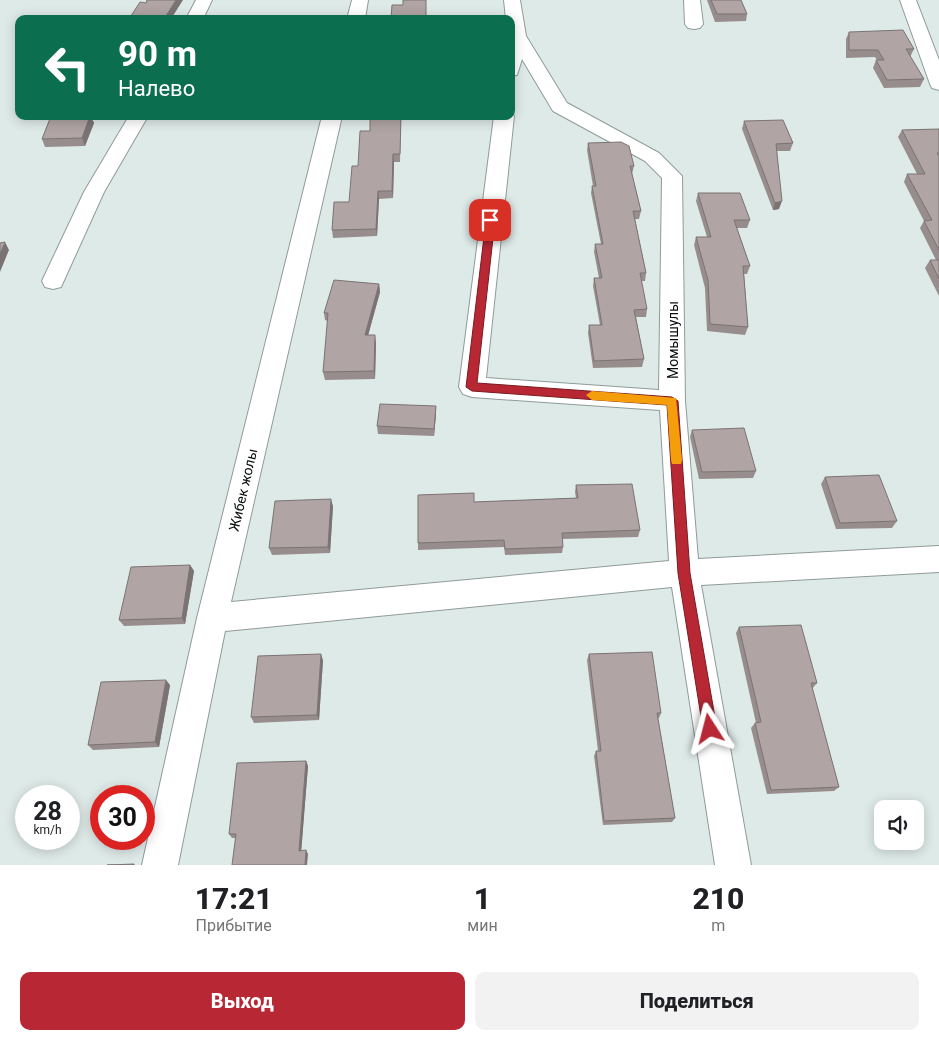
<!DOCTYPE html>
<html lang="ru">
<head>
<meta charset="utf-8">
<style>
	body { margin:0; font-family:Roboto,sans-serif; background:#f2f2f2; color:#202124; height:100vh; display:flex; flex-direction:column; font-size:19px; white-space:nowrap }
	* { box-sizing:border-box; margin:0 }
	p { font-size:16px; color:#757577 }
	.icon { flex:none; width:28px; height:28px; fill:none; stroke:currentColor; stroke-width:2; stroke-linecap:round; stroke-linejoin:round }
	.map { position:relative; height:865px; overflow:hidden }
	.details { display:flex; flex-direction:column; background:#fff; flex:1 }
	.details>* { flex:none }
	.banner { position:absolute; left:15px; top:15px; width:500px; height:105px; border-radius:10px; box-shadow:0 2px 12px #0003; background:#0b6e4f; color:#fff; overflow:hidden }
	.controls { position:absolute; left:874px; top:800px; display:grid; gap:10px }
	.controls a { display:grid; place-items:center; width:50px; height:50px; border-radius:10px; background:#fff; box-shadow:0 2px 12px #0003; font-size:25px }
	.speed { position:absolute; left:15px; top:785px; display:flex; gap:10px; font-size:25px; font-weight:700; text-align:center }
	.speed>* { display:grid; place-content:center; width:65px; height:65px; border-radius:50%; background:#fff; box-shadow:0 2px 12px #0003; line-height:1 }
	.speed small { font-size:12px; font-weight:400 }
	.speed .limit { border:8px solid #d22; background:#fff; color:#111 }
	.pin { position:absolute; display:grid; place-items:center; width:42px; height:42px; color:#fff; margin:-21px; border-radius:10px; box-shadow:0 2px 8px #0006 }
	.me { position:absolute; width:55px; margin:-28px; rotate:351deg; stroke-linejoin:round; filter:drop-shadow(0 0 4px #0008) }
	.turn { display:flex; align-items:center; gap:18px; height:105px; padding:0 20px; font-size:22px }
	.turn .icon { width:65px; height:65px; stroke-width:2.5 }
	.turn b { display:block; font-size:35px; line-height:42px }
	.eta { display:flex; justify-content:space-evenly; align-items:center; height:85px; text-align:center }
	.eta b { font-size:30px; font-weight:800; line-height:35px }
	.button { display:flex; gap:10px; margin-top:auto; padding:10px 20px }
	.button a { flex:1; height:58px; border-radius:10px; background:#b82834; color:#fff; font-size:20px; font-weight:800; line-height:58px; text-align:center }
	.button a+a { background:#f2f2f2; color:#202124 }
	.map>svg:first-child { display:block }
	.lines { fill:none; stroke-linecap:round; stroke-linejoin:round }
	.street-casing { stroke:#8f9b99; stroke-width:2 }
	.street { fill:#fff; fill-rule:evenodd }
	.wall { fill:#978d8d }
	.shaded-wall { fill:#7b7373 }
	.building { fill:#b0a4a4; stroke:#7b7373 }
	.route { fill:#b82834; stroke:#781a22 }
	.slow { fill:#f59e0b }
	.labels { text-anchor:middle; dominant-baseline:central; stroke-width:4.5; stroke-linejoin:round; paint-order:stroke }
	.street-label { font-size:14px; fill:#0a0e0e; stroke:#fff }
</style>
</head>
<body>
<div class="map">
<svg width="939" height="865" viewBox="0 0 939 865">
	<rect width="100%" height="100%" fill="#deeae8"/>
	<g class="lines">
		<g class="street-casing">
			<path id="street" d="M 196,0 L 212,0 L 203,19 L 186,19 Z
				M 352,0 L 368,0 L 365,19 L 347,19 Z
				M 504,0 L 520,0 L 526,36 L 567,103 L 659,153 L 682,176 L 685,401 L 698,559 L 939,546 L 939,572 L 701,585 L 751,865 L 715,865 L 672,587 L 225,631 L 178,865 L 142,865 L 197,618 L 322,116 L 342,116 L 231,602 L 669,561 L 660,410 L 472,397 L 463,394 L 459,387 L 494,116 L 511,116 L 511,113 L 514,116 L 486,378 L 659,390 L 662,178 L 645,161 L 553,111 L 522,59 L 517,75 L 511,76 L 511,19 L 506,19 Z
				M 684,0 L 700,0 L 703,24 L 700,28 L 694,29 L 688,28 L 685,24 Z
				M 900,0 L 916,0 L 939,60 L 939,90 L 932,88 L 930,84 Z
				M 129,116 L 148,116 L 104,192 L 61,287 L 53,289 L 45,287 L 42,281 L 84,192 Z"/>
		</g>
		<use href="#street" class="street"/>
	</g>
	<path class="wall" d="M 707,0 L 741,0 L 747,14 L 746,21 L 715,22 Z
		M 849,32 L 914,49 L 910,57 L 924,79 L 920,87 L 884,88 L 873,68 L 876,60 L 877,60 L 875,57 L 846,58 L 846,39 Z
		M 51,116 L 91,116 L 94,123 L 85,146 L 45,147 L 42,139 Z
		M 401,116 L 400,162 L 394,162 L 393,198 L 379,199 L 377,236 L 333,238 L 332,230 L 349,202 L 358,166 L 370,131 Z
		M 744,121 L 793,143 L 790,151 L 777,151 L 779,209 L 773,210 L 742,129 Z
		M 939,129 L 939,296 L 925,268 L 930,260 L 936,260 L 920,228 L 924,221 L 904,182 L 907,174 L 917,174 L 898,137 L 902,130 Z
		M 588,143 L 634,166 L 632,174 L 641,211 L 639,219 L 635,219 L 646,273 L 645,281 L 641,281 L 647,309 L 646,317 L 636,317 L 644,359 L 642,367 L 593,368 L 588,333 L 589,325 L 600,325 L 593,286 L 594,278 L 599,278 L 594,252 L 595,244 L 601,244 L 591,193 L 592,186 L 593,186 L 587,150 Z
		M 698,193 L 750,220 L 747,228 L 737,228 L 750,266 L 747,274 L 744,274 L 748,327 L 745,335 L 707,331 L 705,288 L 694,245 L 696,237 L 707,237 L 696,201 Z
		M 379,284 L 380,292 L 368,335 L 376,343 L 375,379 L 325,380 L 323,372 L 328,321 L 325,320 L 324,313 Z
		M 436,406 L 436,414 L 434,436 L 378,434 L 377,426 Z
		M 692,430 L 756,471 L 753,478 L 699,479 L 690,437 Z
		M 825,477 L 897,521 L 892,528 L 836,529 L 821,484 Z
		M 576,485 L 640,530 L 638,537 L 562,539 L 563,547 L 562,553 L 505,555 L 504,547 L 418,550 L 418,543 L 474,502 L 576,498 L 575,492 Z
		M 333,506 L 330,553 L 272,555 L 269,548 Z
		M 190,565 L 194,571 L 185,624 L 124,626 L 119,620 Z
		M 739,627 L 817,683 L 812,689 L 839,787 L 834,791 L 767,794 L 751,728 L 755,723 L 756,723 L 736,633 Z
		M 589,654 L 661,713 L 659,718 L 658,718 L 675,818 L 672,822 L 603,825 L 594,756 L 596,751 L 598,751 L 587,660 Z
		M 323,660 L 319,720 L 254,723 L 251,717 Z
		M 170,685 L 159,747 L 93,750 L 88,745 Z
		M 306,761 L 308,766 L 301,851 L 308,854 L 236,838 L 232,838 L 229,834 Z"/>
	<path class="shaded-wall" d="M 176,0 L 183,0 L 171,19 L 164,19 Z
		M 90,116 L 94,123 L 85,146 L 82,138 Z
		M 393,154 L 394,162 L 393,198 L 392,191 Z
		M 378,191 L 379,199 L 377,236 L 376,229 Z
		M 782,201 L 779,209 L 773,210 L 775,203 Z
		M 5,242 L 9,250 L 0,272 L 0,254 Z
		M 379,284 L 380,292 L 366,343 L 365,335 Z
		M 375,335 L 376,343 L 375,379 L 374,371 Z
		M 436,406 L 436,414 L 434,436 L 434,429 Z
		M 331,499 L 333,506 L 330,553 L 328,547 Z
		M 190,565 L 194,571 L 185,624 L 182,618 Z
		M 321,654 L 323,660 L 319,720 L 317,715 Z
		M 166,680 L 170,685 L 159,747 L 155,742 Z
		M 306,761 L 308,766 L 301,854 L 299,851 Z
		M 306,850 L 308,854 L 307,865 L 305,865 Z"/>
	<path class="building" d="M 147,0 L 176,0 L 164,19 L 129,19 L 140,2 L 146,3 Z
		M 403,0 L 426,0 L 426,19 L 391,19 L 392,5 L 403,5 Z
		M 711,0 L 741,0 L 747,14 L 717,14 Z
		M 903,30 L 914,49 L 906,49 L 924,79 L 887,80 L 876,60 L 884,60 L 878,50 L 849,50 L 849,32 Z
		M 51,116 L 90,116 L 82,138 L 42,139 Z
		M 370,116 L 401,116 L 400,154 L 393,154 L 392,191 L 378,191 L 376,229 L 332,230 L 334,202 L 349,202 L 352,166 L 358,166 L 360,131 L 370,131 Z
		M 783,120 L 793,143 L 776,144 L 782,201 L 775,203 L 744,121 Z
		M 939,129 L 939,153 L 937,153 L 939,156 L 939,250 L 924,221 L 932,220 L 907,174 L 925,174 L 902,130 Z
		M 621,142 L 629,146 L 634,166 L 630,166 L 641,211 L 633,211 L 646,273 L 640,273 L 647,309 L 634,310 L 644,359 L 594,361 L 589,325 L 602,325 L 594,278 L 602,278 L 595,244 L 603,244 L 592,186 L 596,186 L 588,143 Z
		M 698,193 L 740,193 L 750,220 L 734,220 L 750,266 L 743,266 L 748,327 L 710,324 L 708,280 L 696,237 L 711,237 Z
		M 5,242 L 0,254 L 0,243 Z
		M 930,260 L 939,260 L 939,279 Z
		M 334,280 L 379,284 L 365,335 L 375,335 L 374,371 L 323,372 L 328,313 L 324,313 Z
		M 380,404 L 436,406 L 434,429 L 377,426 Z
		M 744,428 L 756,471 L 702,472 L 692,430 Z
		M 879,475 L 897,521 L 840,523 L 825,477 Z
		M 632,484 L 640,530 L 562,533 L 563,547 L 505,549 L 504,540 L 418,543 L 418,495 L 474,493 L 474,502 L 578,498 L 576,485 Z
		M 331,499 L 328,547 L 269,548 L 275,501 Z
		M 190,565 L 182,618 L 119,620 L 131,567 Z
		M 801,625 L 817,683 L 811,683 L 839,787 L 771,790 L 755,723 L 761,722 L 739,627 Z
		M 652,652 L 661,713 L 657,713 L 675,818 L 604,821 L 596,751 L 601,751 L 589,654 Z
		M 321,654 L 317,715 L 251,717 L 258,656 Z
		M 166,680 L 155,742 L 88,745 L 101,682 Z
		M 306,761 L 299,851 L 306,850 L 305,865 L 232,865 L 236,834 L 229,834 L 237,763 Z
		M 134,864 L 134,865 L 107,865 Z"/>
	<path class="route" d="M 490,217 L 495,220 L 477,383 L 672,397 L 678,401 L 690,573 L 717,729 L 715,734 L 710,736 L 705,734 L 703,729 L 678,573 L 667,405 L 472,391 L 466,387 L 486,220 Z"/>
	<path class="slow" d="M 592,391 L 676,398 L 682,460 L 681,464 L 672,464 L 671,460 L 667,405 L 592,400 L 586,395 Z"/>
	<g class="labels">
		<g class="street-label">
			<text transform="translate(673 340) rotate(-90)">Момышулы</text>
			<text transform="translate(243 490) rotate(-77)">Жибек жолы</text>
		</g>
	</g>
</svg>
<div class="controls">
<a><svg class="icon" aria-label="sound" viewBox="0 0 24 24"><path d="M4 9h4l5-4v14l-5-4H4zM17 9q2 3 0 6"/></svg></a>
</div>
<div class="speed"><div>28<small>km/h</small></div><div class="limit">30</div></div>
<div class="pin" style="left:490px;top:220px;background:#d93025"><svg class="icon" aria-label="arrive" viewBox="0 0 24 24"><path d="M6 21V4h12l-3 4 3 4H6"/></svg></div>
<svg class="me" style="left:710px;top:729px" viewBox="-20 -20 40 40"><path d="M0-17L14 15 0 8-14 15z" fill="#b82834" stroke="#fff" stroke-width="4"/></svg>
<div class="banner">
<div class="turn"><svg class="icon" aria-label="left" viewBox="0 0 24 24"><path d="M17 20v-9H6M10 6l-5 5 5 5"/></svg><div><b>90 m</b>Налево</div></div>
</div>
</div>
<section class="details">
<div class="eta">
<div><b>17:21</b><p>Прибытие</p></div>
<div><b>1</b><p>мин</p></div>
<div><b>210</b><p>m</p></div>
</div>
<div class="button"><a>Выход</a><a>Поделиться</a></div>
</section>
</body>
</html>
